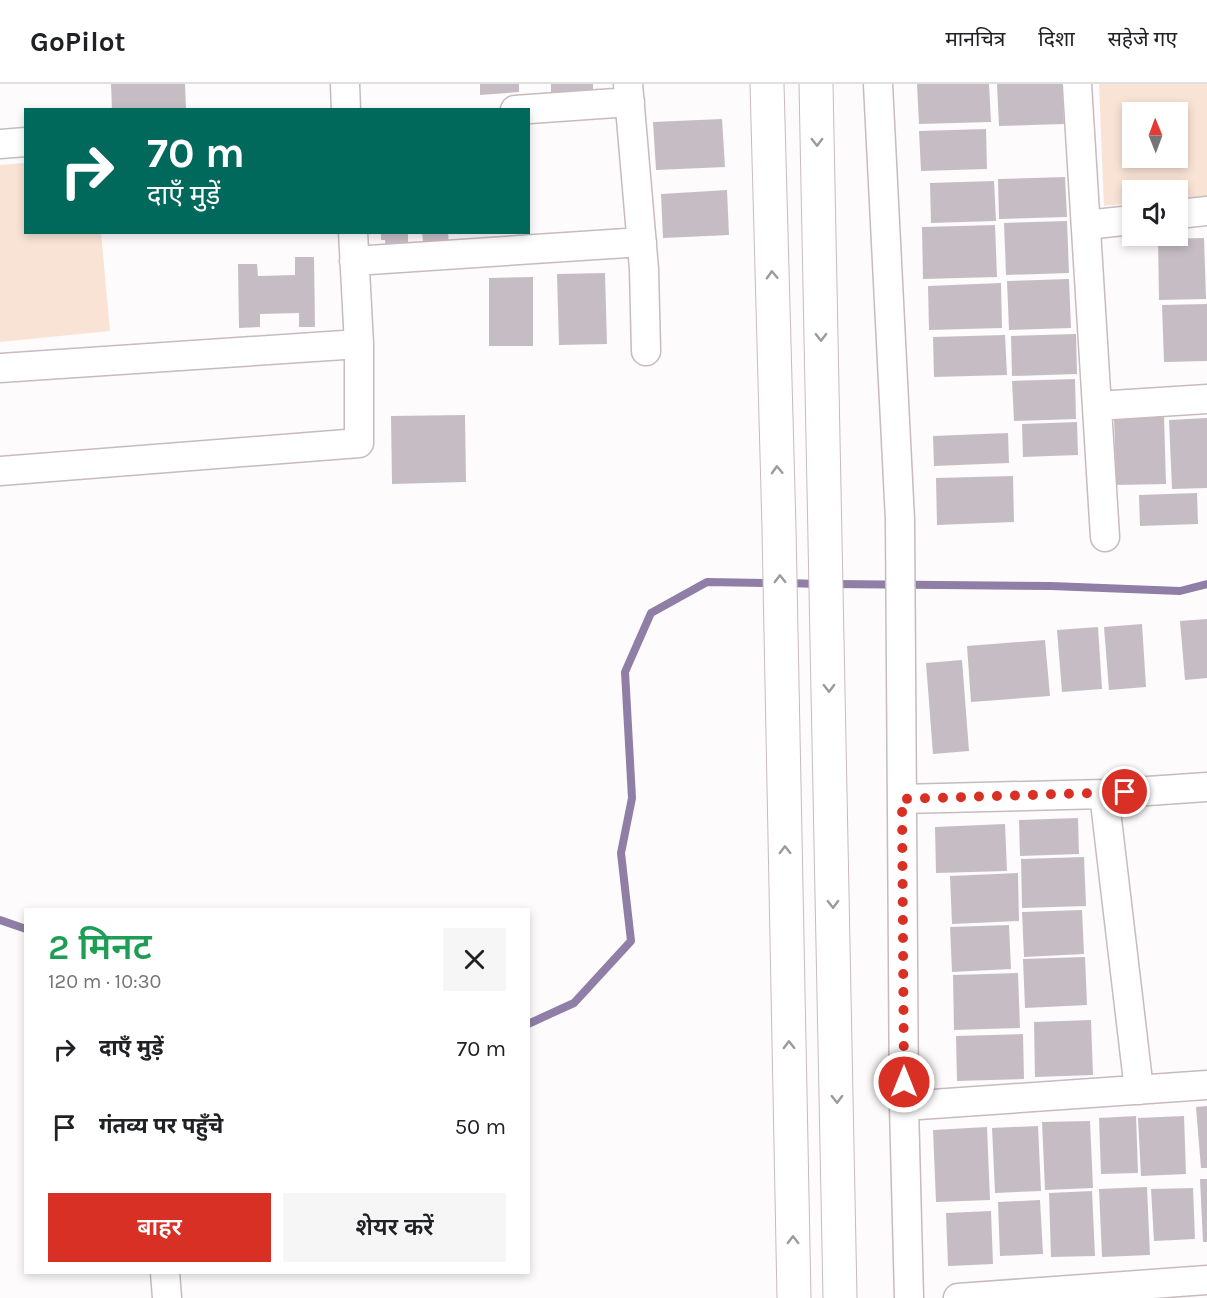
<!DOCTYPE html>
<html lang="hi">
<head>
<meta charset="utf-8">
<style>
	body { margin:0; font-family:Karla,"Noto Sans Devanagari",sans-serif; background:#f6f6f6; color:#202124; height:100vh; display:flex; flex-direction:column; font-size:22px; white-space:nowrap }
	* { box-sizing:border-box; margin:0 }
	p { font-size:20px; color:#757577 }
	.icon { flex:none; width:33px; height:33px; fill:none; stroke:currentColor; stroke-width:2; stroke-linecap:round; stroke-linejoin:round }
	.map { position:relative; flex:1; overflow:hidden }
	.panel { position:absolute; left:24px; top:824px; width:506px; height:366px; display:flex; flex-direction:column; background:#fff; border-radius:0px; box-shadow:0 3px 9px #0003 }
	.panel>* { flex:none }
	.guide { position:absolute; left:24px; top:24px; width:506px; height:126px; border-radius:0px; box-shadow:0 3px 9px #0003; background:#00695c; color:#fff; overflow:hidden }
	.needle { width:39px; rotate:359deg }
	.tools { position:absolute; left:1122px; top:18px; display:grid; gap:12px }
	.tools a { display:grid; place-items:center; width:66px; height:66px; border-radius:0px; background:#fff; box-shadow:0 3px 9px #0003; font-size:30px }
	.pin { position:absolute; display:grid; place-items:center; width:51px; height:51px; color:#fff; margin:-26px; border:3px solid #fff; border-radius:50%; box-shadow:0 2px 6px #0007 }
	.me { position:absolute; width:66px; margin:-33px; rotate:0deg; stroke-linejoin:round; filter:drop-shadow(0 0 4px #0008) }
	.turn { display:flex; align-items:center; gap:21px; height:126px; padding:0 24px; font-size:27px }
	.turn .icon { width:78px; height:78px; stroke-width:2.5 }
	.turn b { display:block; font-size:42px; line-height:51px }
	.round { display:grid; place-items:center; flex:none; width:63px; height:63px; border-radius:0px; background:#f6f6f6 }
	.head { display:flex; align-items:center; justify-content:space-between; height:102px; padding:0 24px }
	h1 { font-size:36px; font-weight:600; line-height:45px; color:#1e9e55 }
	.button { display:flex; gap:12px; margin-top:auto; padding:12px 24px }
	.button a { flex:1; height:69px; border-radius:0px; background:#d93025; color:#fff; font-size:24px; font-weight:600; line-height:69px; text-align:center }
	.button a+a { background:#f6f6f6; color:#202124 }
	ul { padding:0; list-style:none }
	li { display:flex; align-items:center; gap:18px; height:78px; padding:0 24px }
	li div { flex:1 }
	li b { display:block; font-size:22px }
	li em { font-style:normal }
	header { display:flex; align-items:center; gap:36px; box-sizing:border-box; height:84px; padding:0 30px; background:#fff; border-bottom:2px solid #e0e0e0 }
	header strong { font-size:28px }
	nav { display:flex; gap:33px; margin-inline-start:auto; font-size:21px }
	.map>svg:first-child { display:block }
	.green { fill:#f9e3d5; fill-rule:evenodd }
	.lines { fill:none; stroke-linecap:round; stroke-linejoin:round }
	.stream { stroke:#8f7ea5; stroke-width:8 }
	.building { fill:#c6bdc4 }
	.minor-casing { stroke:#c7bbbe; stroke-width:31 }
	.tertiary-casing { stroke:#c7bbbe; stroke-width:35 }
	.minor { stroke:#fff; stroke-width:28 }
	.tertiary { stroke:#fff; stroke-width:33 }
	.oneway { stroke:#9c9a9b }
	.route { stroke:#d93025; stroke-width:10; stroke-dasharray:0 18 }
</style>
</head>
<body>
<header>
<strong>GoPilot</strong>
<nav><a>मानचित्र</a><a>दिशा</a><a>सहेजे गए</a></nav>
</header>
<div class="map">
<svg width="1207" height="1214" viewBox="0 0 1207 1214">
	<rect width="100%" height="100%" fill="#fdfbfb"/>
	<path class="green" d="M 1099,0 L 1207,0 L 1207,112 L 1178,115 L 1178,106 L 1132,106 L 1132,119 L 1104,122 ZM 1132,28 L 1178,28 L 1178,74 L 1132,74 Z
		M 25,79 L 26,148 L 101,149 L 110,247 L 0,258 L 0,81 Z"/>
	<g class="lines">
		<path class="stream" d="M 785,499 L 820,500
			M 833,500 L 1051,502 L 1180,507 L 1207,500
			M 0,836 L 26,845
			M 528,940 L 574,919 L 631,857 L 621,769 L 632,714 L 625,588 L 651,529 L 707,498 L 772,499"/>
	</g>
	<path class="building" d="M 111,0 L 185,0 L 186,26 L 112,26 Z
		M 480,0 L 519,0 L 519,8 L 480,11 Z
		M 551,0 L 593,0 L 593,7 L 551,9 Z
		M 917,0 L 989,0 L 991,38 L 919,40 Z
		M 997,0 L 1062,0 L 1064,40 L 999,42 Z
		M 722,35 L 725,83 L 656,86 L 653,38 Z
		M 986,45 L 987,85 L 921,87 L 919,47 Z
		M 1065,93 L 1067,133 L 999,135 L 998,95 Z
		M 994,97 L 996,137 L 931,139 L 930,99 Z
		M 727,106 L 729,151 L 663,154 L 661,110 Z
		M 1067,137 L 1069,189 L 1006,191 L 1004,139 Z
		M 995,141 L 997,193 L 923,195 L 922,143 Z
		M 381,148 L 408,148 L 408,166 L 386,167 L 385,156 L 381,156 Z
		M 422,148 L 448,148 L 449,163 L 431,164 L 431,157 L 423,157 Z
		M 1204,154 L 1206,215 L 1159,216 L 1158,155 Z
		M 295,173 L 314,173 L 315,243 L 299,243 L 299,229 L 260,230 L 260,243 L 239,244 L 238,180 L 257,180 L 258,192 L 295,191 Z
		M 605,189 L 607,260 L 559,261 L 557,190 Z
		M 533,193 L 533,262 L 489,262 L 489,194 Z
		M 1069,195 L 1071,244 L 1009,246 L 1007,197 Z
		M 1001,199 L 1002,244 L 929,246 L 928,202 Z
		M 1207,220 L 1207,277 L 1164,278 L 1162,221 Z
		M 1076,250 L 1077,290 L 1012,292 L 1011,252 Z
		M 1005,251 L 1007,291 L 934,293 L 933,253 Z
		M 1075,295 L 1076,335 L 1014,337 L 1012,297 Z
		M 465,331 L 466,398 L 392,400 L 391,332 Z
		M 1164,332 L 1166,400 L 1116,401 L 1114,333 Z
		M 1207,334 L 1207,404 L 1172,405 L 1169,336 Z
		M 1077,338 L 1078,371 L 1023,373 L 1022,340 Z
		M 1008,349 L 1009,379 L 934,382 L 933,352 Z
		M 1013,392 L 1014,438 L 937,441 L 936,394 Z
		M 1197,409 L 1198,440 L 1140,442 L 1139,411 Z
		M 1207,535 L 1207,594 L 1185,596 L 1180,537 Z
		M 1142,540 L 1146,603 L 1109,606 L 1104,543 Z
		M 1098,543 L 1102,605 L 1062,608 L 1057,546 Z
		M 1045,556 L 1050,612 L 971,618 L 967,562 Z
		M 962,576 L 969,667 L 933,670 L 926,579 Z
		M 1078,734 L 1079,770 L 1020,772 L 1019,736 Z
		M 1005,740 L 1007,787 L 936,789 L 935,743 Z
		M 1084,773 L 1086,822 L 1022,824 L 1021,775 Z
		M 1018,789 L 1019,837 L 952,840 L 950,792 Z
		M 1082,826 L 1084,870 L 1024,873 L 1022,828 Z
		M 1009,841 L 1011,885 L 952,888 L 950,843 Z
		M 1085,873 L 1087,921 L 1025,924 L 1023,875 Z
		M 1018,889 L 1020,944 L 954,946 L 953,891 Z
		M 1091,936 L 1093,991 L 1035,993 L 1034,938 Z
		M 1023,950 L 1024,995 L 957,997 L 956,952 Z
		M 1207,1022 L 1207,1084 L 1201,1084 L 1196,1023 Z
		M 1136,1032 L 1138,1089 L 1101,1090 L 1099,1034 Z
		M 1184,1032 L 1186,1090 L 1141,1092 L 1138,1034 Z
		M 1090,1037 L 1093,1104 L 1045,1106 L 1042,1038 Z
		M 1038,1042 L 1041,1107 L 995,1109 L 992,1044 Z
		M 987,1043 L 990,1116 L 936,1118 L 933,1046 Z
		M 1200,1095 L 1207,1095 L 1207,1158 L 1203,1158 Z
		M 1147,1103 L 1150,1171 L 1102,1173 L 1099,1105 Z
		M 1193,1104 L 1195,1155 L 1154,1157 L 1151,1105 Z
		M 1092,1107 L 1095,1172 L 1051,1173 L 1049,1109 Z
		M 1040,1116 L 1043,1170 L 1000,1172 L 998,1118 Z
		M 991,1127 L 993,1180 L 948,1182 L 946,1129 Z"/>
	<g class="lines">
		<g class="minor-casing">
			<path id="minor" d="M 345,0 L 346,26
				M 628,0 L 644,185 L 646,267
				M 878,0 L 900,436 L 904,1022 L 909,1214
				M 1077,0 L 1105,453
				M 515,26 L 630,18
				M 0,60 L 26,58
				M 1178,130 L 1207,127
				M 1086,141 L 1132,136
				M 354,177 L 642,158
				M 0,284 L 359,260
				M 1097,322 L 1207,315
				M 0,387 L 359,359 L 359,260 L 353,148
				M 1104,710 L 1139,1006
				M 902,715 L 1104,710 L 1207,703
				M 904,1022 L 1207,1001
				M 165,1188 L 167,1214
				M 958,1214 L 1207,1196"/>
		</g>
		<g class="tertiary-casing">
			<path id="tertiary" d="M 767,0 L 779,445 L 794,1214
				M 816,0 L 840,1214"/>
		</g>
		<use href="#minor" class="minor"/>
		<use href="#tertiary" class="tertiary"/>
	</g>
	<defs><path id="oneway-chevron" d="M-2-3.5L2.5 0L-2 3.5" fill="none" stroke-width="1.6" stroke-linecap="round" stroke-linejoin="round" transform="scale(1.5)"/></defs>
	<g class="oneway">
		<use href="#oneway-chevron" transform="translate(817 58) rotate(89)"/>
		<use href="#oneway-chevron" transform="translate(772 191) rotate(-92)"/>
		<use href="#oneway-chevron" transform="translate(821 253) rotate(89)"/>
		<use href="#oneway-chevron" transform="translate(777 386) rotate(-92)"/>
		<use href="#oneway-chevron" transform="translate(780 495) rotate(-91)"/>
		<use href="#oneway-chevron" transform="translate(829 604) rotate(89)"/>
		<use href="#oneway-chevron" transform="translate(785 766) rotate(-91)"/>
		<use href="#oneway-chevron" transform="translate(833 820) rotate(89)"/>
		<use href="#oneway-chevron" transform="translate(789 961) rotate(-91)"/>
		<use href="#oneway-chevron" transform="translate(837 1015) rotate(89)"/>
		<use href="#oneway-chevron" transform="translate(793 1156) rotate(-91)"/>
	</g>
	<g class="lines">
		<path class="route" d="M 904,998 L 902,715 L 1125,708"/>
	</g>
</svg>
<div class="tools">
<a><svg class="needle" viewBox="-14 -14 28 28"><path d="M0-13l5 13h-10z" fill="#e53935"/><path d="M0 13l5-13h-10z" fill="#757577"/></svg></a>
<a><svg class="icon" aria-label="sound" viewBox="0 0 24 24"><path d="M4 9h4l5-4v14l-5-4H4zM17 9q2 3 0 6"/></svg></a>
</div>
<div class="pin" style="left:1125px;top:708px;background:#d93025"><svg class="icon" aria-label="arrive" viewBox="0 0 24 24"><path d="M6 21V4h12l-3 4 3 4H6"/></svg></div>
<svg class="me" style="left:904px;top:998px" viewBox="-20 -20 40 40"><circle r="17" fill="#d93025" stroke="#fff" stroke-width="3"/><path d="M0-11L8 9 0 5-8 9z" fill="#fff"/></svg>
<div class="guide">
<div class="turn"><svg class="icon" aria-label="right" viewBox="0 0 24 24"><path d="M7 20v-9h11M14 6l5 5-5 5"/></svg><div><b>70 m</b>दाएँ मुड़ें</div></div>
</div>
<section class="panel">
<div class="head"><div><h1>2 मिनट</h1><p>120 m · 10:30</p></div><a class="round"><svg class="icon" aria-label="close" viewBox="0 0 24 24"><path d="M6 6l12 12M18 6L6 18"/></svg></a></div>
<ul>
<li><svg class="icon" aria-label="right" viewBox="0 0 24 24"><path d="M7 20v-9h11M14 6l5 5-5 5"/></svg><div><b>दाएँ मुड़ें</b></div><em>70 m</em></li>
<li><svg class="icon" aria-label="arrive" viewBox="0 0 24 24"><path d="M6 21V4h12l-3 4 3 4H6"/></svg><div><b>गंतव्य पर पहुँचे</b></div><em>50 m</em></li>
</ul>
<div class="button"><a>बाहर</a><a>शेयर करें</a></div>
</section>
</div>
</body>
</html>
